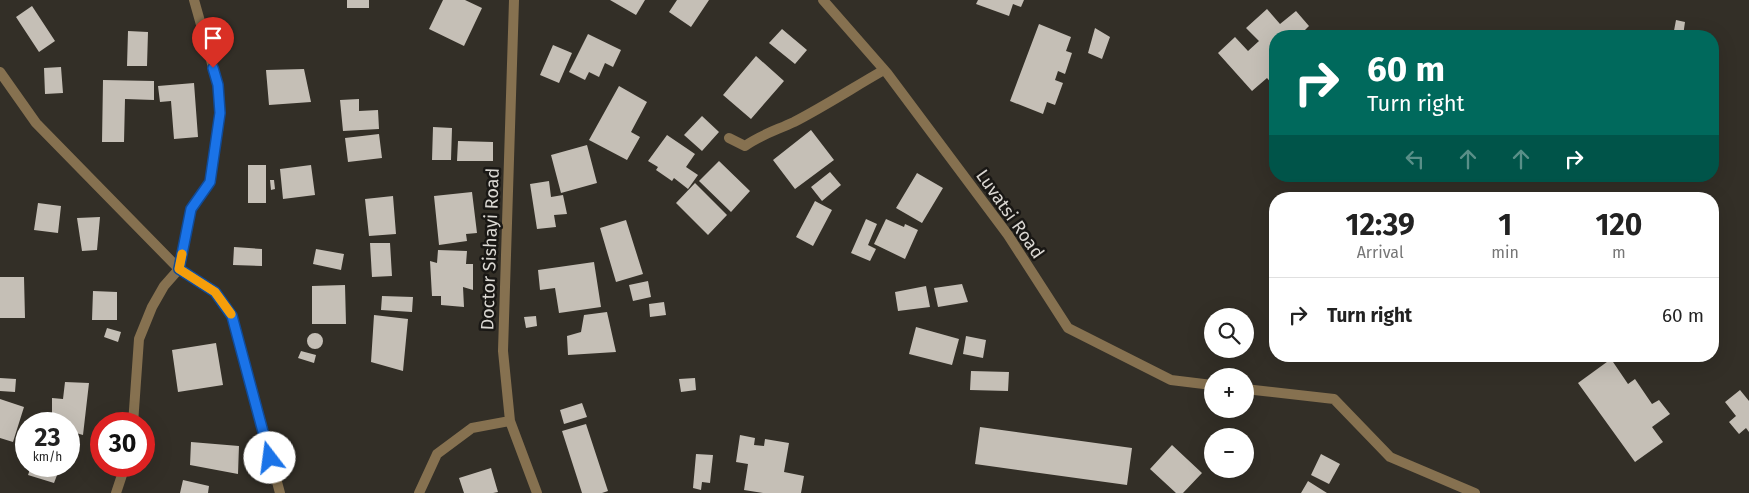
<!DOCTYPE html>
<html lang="en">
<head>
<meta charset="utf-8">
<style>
	body { margin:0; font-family:"Fira Sans",sans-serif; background:#f2f2f2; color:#222; height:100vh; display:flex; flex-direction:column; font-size:19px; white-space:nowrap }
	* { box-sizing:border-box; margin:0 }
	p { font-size:16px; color:#767676 }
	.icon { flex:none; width:28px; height:28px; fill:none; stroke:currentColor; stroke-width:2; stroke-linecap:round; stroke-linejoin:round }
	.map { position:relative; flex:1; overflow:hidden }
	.panel { position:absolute; left:1269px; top:192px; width:450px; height:170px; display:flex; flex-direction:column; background:#fff; border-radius:20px; box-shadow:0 5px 20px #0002 }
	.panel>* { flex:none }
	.hud { position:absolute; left:1269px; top:30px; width:450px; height:152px; border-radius:20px; box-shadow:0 5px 20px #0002; background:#00695c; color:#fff; overflow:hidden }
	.fabs { position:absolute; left:1204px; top:308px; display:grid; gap:10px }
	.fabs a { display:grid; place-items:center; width:50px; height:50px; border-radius:50%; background:#fff; box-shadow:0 5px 20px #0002; font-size:25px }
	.speed { position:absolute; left:15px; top:412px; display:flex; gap:10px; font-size:25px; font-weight:700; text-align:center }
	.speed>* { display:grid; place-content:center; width:65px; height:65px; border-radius:50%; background:#fff; box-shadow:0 5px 20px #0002; line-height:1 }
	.speed small { font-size:12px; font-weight:400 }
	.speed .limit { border:8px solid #d22; background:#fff; color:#111 }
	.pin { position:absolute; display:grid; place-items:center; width:42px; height:42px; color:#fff; margin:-51px -21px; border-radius:50% 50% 50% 0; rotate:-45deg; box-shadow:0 0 5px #0007 }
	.pin .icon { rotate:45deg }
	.me { position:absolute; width:55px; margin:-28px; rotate:345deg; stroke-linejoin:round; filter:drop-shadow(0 0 4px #0008) }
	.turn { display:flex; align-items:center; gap:18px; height:105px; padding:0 15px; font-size:22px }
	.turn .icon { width:65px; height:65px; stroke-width:2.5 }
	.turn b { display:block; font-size:35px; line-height:42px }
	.lanes { display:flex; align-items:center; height:48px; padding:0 15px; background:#0003; justify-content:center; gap:25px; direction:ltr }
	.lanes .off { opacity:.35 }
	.eta { display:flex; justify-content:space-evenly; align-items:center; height:85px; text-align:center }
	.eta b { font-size:30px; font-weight:700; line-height:35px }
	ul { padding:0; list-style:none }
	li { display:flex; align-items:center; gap:15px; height:75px; padding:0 15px; border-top:1px solid #e0e0e0 }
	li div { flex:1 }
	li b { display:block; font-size:19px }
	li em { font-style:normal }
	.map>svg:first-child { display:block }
	.building { fill:#c5bfb6 }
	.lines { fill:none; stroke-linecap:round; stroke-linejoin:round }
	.minor { stroke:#867150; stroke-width:10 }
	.route-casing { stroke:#114b97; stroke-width:12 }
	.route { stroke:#1a73e8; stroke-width:9 }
	.slow { stroke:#f59e0b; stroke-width:9 }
	.labels { text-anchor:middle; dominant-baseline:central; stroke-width:5; stroke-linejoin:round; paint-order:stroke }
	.street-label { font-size:18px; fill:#dad7d2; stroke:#191714 }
</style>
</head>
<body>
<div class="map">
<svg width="1749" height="493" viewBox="0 0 1749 493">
	<rect width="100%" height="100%" fill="#332f27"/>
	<path class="building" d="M 347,0 L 369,0 L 369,8 L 347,8 Z
		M 443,0 L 465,0 L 482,8 L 464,46 L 429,29 Z
		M 610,0 L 645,0 L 636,15 Z
		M 677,0 L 709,0 L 691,27 L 669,12 Z
		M 978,0 L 1024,0 L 1021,7 L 1013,4 L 1009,16 L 976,4 Z
		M 32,6 L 55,41 L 39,52 L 16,17 Z
		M 1267,9 L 1280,24 L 1296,11 L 1309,26 L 1305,30 L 1311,36 L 1275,36 L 1275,87 L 1267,78 L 1252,91 L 1218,53 L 1235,37 L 1248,51 L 1259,41 L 1246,28 Z
		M 1676,20 L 1685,22 L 1683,36 L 1673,36 Z
		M 1039,24 L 1071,37 L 1066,51 L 1072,53 L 1065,74 L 1058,71 L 1055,80 L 1063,83 L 1055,105 L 1047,102 L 1043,114 L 1010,101 Z
		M 1095,28 L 1110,37 L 1102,59 L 1088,53 Z
		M 782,29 L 807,50 L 795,64 L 769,43 Z
		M 128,31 L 148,32 L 147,66 L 127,66 Z
		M 588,34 L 621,50 L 613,67 L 605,63 L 599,77 L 589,72 L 585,80 L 569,72 Z
		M 553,45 L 572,53 L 559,83 L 540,75 Z
		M 756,56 L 784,81 L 751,119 L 723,95 Z
		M 61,67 L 63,93 L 45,94 L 44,68 Z
		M 304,69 L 311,102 L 269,105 L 266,70 Z
		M 103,80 L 154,81 L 154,100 L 125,99 L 124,142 L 102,142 Z
		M 194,83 L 198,137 L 174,139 L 171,101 L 160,102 L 158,86 Z
		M 619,86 L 647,102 L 631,132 L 640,137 L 627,160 L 589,140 Z
		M 359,99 L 359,111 L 378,110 L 379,129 L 343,131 L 340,100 Z
		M 702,116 L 719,132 L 702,151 L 684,135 Z
		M 433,127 L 452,128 L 451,160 L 432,160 Z
		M 811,130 L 834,160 L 795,189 L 773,160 Z
		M 379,134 L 382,158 L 348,162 L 345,138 Z
		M 667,135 L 695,154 L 686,167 L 698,175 L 688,189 L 674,178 L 672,181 L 656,170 L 658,167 L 648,161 Z
		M 458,141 L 493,142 L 493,161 L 457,161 Z
		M 587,145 L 597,183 L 561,193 L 551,155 Z
		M 719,161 L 750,191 L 731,212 L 699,181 Z
		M 248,165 L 266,165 L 266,203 L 248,203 Z
		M 311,165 L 315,195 L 283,199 L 280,169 Z
		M 830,172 L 841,185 L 822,201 L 811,187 Z
		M 917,173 L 943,188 L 922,223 L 896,208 Z
		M 270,180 L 274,180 L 275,189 L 271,190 Z
		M 549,181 L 551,197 L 563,195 L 567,214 L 554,215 L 556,227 L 537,229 L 530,184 Z
		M 695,183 L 727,215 L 708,235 L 676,203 Z
		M 472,192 L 477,233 L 466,234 L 467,241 L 439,245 L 434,196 Z
		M 393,196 L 396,234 L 369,236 L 365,199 Z
		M 815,201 L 832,210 L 813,246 L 796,237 Z
		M 38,203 L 61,206 L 58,233 L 34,230 Z
		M 100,217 L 97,250 L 82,251 L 77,218 Z
		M 866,219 L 877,224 L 868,245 L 876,249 L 870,261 L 851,253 Z
		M 886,219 L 904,227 L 905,224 L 918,230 L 905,259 L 874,244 Z
		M 626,220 L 643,274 L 616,282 L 600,228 Z
		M 370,243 L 390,243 L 392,276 L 372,277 Z
		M 234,247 L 262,249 L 262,266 L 233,265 Z
		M 316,249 L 344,254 L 341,270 L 313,264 Z
		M 438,250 L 467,251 L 466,264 L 473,264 L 473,290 L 463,287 L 464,307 L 441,305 L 441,296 L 432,296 L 430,261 L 437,263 Z
		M 594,262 L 601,307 L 559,313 L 555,288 L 540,290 L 538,270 Z
		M 0,277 L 24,277 L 25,318 L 0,318 Z
		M 648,281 L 651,297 L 633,301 L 629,285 Z
		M 962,284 L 968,302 L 938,307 L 934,288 Z
		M 345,285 L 346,324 L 312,324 L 312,286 Z
		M 926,286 L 930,307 L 898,311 L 895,292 Z
		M 93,291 L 117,292 L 117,320 L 92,320 Z
		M 382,296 L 413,297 L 412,312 L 381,310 Z
		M 664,302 L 666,315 L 650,317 L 649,304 Z
		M 607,312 L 616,352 L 568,355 L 567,336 L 581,332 L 584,315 Z
		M 374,315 L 408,319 L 403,371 L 371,362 Z
		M 536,316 L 537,326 L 526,328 L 524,317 Z
		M 916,327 L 959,339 L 952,365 L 909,354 Z
		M 107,328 L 121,332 L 118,342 L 104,337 Z
		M307 341a8 8 0 1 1 16 0a8 8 0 1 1-16 0Z
		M 966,336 L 986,340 L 983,358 L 963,354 Z
		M 216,343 L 223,385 L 178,392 L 172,350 Z
		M 301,351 L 316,355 L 314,363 L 298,358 Z
		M 1611,359 L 1628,384 L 1635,379 L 1652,404 L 1659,400 L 1670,414 L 1652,427 L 1663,442 L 1635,462 L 1578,383 Z
		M 971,371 L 1009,372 L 1008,391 L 970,390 Z
		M 0,378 L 16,379 L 15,392 L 0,391 Z
		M 695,378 L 696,390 L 681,392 L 679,379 Z
		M 65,382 L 89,383 L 83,435 L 69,431 L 69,424 L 52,424 L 52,398 L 63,399 Z
		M 1740,390 L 1749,401 L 1749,432 L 1746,428 L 1739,434 L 1729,422 L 1736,416 L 1725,402 Z
		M 0,399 L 24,407 L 13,442 L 0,438 Z
		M 582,403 L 587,417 L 564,424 L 560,410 Z
		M 586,424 L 608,491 L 602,493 L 582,493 L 562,431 Z
		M 980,427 L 1132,448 L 1127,485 L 975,464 Z
		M 740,435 L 755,438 L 754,445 L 764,446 L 765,439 L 789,443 L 784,472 L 804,476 L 801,493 L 763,493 L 744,490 L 748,464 L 736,462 Z
		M 191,442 L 239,446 L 238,474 L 190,465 Z
		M 1172,445 L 1202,473 L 1183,493 L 1176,493 L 1150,469 Z
		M 696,454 L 713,455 L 710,483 L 702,482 L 701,490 L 693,488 Z
		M 1321,454 L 1340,464 L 1329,484 L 1311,475 Z
		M 31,466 L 63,466 L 61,471 L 59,470 L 54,483 L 28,475 Z
		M 491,468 L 498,492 L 493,493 L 464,493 L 459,478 Z
		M 183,480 L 209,486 L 208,493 L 180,493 Z
		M 1308,481 L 1327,493 L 1301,493 Z"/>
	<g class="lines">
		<path class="minor" d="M 514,0 L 503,351 L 510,421 L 537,493
			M 823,0 L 887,73 L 1008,235 L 1068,328 L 1171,380 L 1212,385
			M 0,72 L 36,123 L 179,269 L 215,292 L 232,316 L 280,493
			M 729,138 L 745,146 C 760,135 777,130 794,122 C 825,106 854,87 884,70
			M 1245,389 L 1334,399 L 1390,457 L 1475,493
			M 133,424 L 139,339 L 152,307 L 164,286 L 179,269 L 191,209 L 210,182 L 220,113 L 218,85 L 194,0
			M 116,493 L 125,466
			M 419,493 L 437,454 L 472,428 L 510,421"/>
	</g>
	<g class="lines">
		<g class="route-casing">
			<path id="route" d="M 213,68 L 218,85 L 220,113 L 210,182 L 191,209 L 179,269 L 215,292 L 232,316 L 270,458"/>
		</g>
		<use href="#route" class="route"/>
		<path class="slow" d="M 182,254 L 179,269 L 215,292 L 231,314"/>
	</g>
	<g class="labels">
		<g class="street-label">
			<text transform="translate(1010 214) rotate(55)">Luvatsi Road</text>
			<text transform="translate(490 249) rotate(-88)">Doctor Sishayi Road</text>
		</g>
	</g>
</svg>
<div class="fabs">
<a><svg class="icon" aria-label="search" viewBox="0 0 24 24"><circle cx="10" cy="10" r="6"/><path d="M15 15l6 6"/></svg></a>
<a>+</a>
<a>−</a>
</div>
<div class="speed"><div>23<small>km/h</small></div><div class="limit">30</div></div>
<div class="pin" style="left:213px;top:68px;background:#d93025"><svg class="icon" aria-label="arrive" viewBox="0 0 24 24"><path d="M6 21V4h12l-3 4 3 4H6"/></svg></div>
<svg class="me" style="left:270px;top:458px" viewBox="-20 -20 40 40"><circle r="19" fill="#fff"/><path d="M0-13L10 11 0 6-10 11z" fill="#1a73e8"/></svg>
<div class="hud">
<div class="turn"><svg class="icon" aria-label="right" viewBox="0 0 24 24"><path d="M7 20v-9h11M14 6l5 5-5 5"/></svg><div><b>60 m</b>Turn right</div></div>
<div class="lanes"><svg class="icon off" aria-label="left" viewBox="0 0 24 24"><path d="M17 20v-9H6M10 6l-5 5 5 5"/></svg><svg class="icon off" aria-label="ahead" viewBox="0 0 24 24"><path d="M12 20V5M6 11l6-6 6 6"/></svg><svg class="icon off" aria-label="ahead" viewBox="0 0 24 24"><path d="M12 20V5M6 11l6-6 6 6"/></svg><svg class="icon" aria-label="right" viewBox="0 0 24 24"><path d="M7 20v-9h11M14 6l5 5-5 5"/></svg></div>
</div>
<section class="panel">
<div class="eta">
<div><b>12:39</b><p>Arrival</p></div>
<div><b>1</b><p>min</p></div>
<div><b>120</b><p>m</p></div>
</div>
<ul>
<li><svg class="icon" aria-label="right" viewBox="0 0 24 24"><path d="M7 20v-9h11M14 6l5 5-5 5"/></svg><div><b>Turn right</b></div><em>60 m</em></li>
</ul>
</section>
</div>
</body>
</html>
